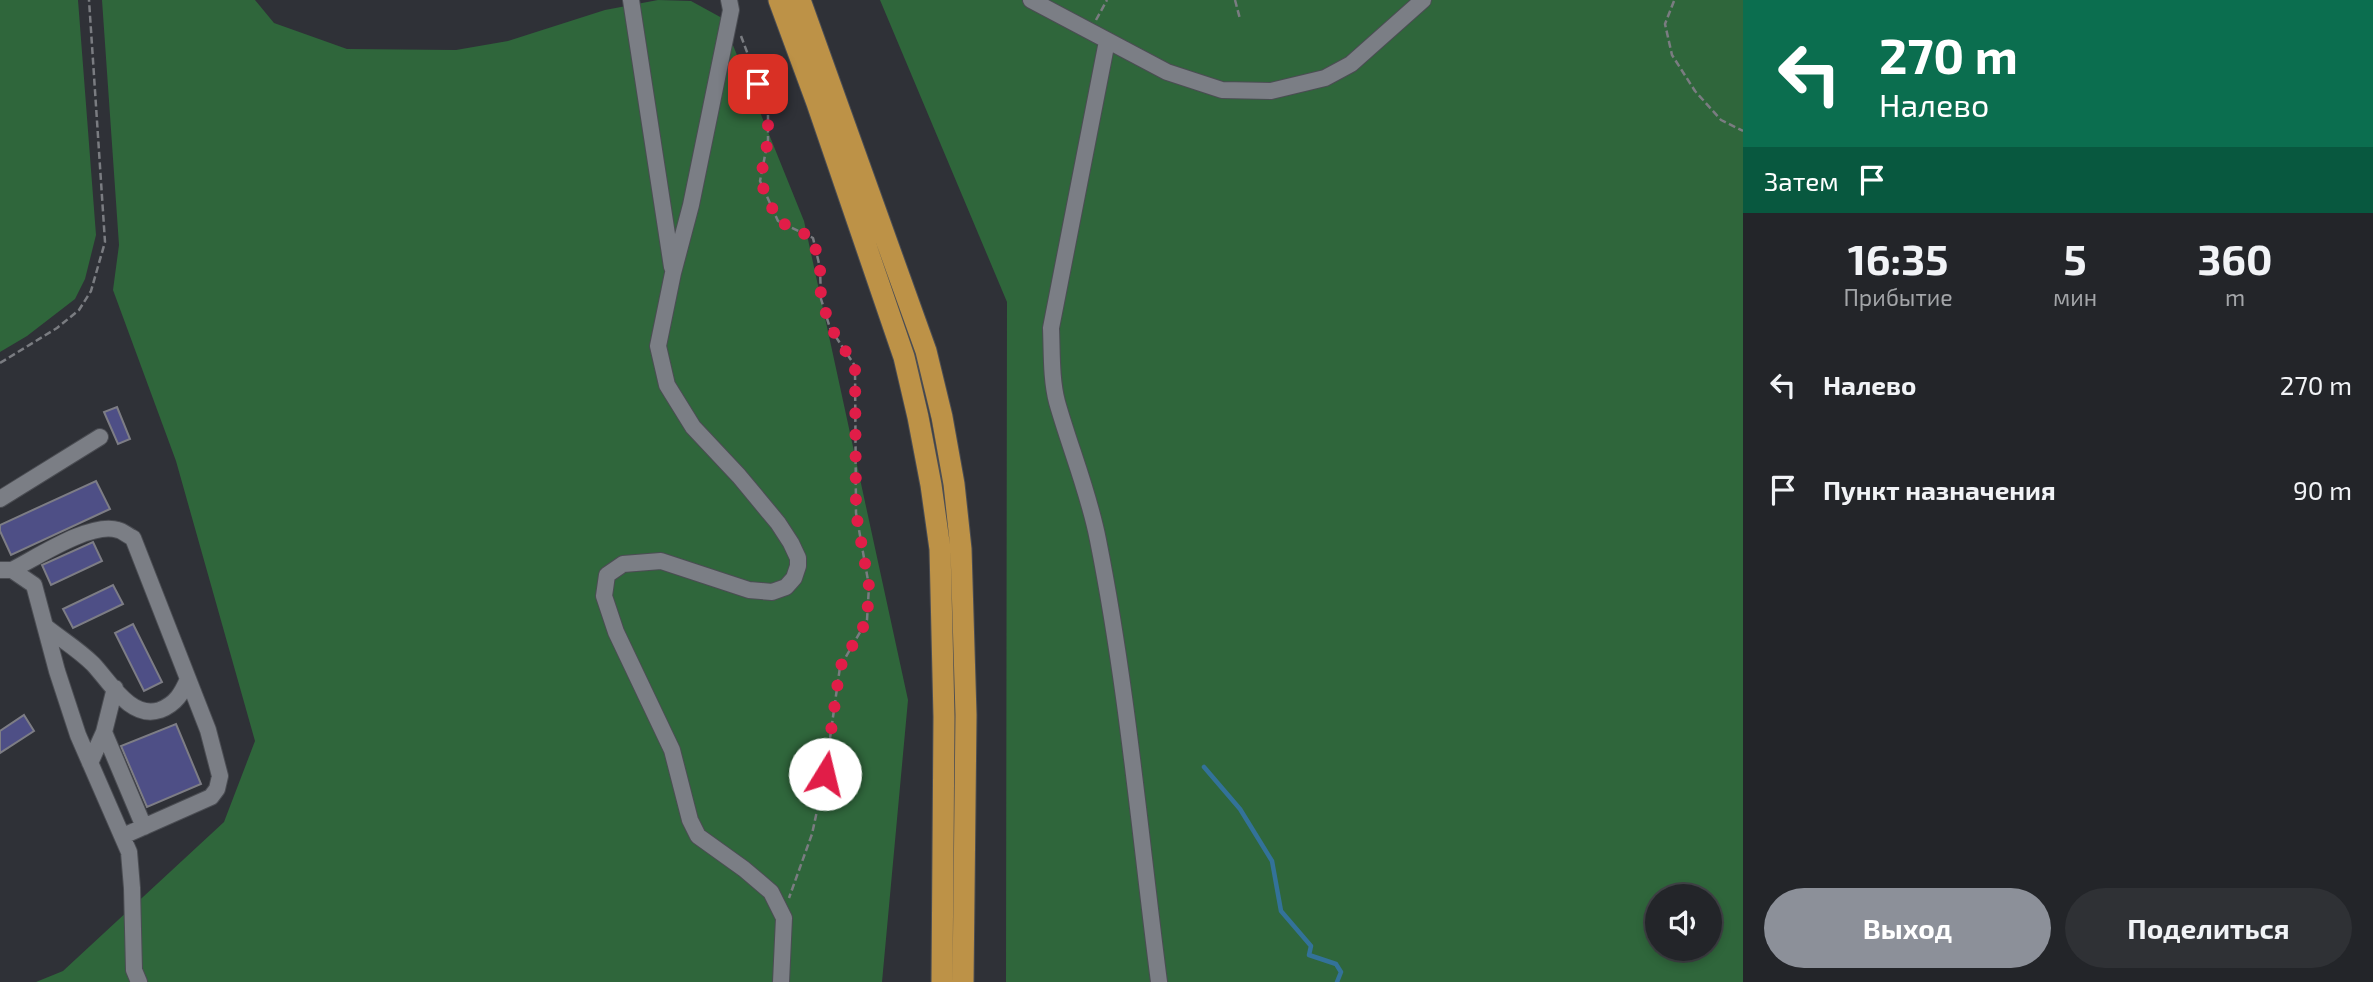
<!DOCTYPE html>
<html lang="ru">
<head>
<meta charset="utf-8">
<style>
	body { margin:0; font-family:"Exo 2",sans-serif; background:#2f3135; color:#f1f3f6; height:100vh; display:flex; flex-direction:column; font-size:26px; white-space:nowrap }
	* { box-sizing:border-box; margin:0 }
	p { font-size:23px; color:#a3a5a8 }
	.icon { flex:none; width:38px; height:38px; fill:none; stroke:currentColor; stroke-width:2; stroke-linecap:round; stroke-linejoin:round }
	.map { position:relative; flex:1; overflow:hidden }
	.drawer { display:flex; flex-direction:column; background:#232529; width:630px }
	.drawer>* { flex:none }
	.guide { background:#0b6e4f; color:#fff; overflow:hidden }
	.tools { position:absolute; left:1645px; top:884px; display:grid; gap:14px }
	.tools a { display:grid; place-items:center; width:77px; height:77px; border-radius:50%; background:#232529; box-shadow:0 4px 10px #0003,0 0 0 2px #404246; font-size:35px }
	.pin { position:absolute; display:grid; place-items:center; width:60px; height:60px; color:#fff; margin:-30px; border-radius:14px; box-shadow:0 4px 10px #0006 }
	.me { position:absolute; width:77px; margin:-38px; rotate:9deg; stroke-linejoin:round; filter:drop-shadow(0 0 5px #0008) }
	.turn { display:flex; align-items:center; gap:24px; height:147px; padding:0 21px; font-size:32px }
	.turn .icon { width:91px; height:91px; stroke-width:2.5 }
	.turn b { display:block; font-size:49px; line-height:60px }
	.then { display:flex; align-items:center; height:66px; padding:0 21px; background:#0003; gap:14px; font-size:26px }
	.eta { display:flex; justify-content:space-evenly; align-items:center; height:119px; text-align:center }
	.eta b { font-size:42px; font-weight:700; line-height:49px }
	.primary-button { display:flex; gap:14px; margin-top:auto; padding:14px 21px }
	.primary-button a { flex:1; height:80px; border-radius:42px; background:#8c9099; color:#fff; font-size:28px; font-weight:700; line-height:80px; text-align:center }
	.primary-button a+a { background:#2f3135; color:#f1f3f6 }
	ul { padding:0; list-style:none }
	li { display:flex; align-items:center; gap:21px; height:105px; padding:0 21px }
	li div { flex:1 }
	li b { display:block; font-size:26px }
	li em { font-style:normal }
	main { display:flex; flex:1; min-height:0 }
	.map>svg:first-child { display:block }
	.forest { fill:#2f663b; fill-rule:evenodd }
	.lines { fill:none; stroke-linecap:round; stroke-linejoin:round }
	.stream { stroke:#337299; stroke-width:4.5 }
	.building { fill:#4e4f86; stroke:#7d7d85; stroke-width:2 }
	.minor-casing { stroke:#4b4d53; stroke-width:18 }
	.highway-casing { stroke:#4b4d53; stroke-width:23 }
	.path { stroke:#7a7c81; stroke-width:2.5; stroke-dasharray:7 3.5; stroke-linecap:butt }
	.minor { stroke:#7b7e85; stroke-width:16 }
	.highway { stroke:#bd9247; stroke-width:21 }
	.route { stroke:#e11d48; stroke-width:12; stroke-dasharray:0 21.6 }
</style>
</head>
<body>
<main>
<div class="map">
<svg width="1743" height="982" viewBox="0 0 1743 982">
	<rect width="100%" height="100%" fill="#2f3137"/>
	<path class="forest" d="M 0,0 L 78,0 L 96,235 L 85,279 L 75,299 L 27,336 L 0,352 Z
		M 102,0 L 255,0 L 274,23 L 347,49 L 456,50 L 508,41 L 605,10 L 658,0 L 691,1 L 722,18 L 804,221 L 908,700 L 882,982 L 36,982 L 63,971 L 224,822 L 255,741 L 176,461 L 113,290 L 119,245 Z
		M 880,0 L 1743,0 L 1743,982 L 1006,982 L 1007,302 ZM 1657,896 L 1710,896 L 1710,948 L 1657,948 Z"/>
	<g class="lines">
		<path class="stream" d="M 1204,767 L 1240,809 L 1272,861 L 1281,911 L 1311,946 L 1309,955 L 1336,964 L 1341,972 L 1337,982"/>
	</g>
	<path class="building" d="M 117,407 L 130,439 L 118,444 L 104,412 Z
		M 96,481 L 110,509 L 11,555 L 0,531 L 0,525 Z
		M 93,542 L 102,561 L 51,585 L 42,565 Z
		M 113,585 L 123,604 L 73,628 L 63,609 Z
		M 133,624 L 162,682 L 144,691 L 115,633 Z
		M 24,715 L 34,731 L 0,753 L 0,731 Z
		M 176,724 L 201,784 L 147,807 L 121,746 Z"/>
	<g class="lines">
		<g class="minor-casing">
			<path id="minor" d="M 631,0 L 672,267
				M 729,0 L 731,10 L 691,205 L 673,273 L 658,346 L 667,385 L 693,427 L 739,476 L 778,523 L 791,543 L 798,558 L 798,566 L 794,578 L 786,587 L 772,592 L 749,590 L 661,561 L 623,564 L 607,575 L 604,596 L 616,632 L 672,750 L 690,820 L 698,836 L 744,869 L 771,892 L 784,918 L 781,982
				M 1031,0 L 1167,72 L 1222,90 L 1271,91 L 1325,78 L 1351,64 L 1423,0
				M 1107,41 L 1051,328 C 1052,353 1051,379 1057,402 C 1070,448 1089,493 1098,540 C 1127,685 1140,835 1159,982
				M 0,499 L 100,437
				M 0,570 L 12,570 L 34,585 L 57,671 L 78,735 L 129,852 L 132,888 L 134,970 L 139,982
				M 12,570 C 36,558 91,521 118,530 C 123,531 128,536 133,538 L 208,730 L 220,776 L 217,789 L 211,797 L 123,836
				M 46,627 C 61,639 79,650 93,664 C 110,682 131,720 160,710 C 176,704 182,693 188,679
				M 104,732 L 144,827
				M 90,763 L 104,732 L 115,688"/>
		</g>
		<g class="highway-casing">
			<path id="highway" d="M 779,0 L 817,103 L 904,357 L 918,417 L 931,485 L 940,549 L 944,717 L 942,982
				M 800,0 L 926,351 L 942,417 L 954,484 L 961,549 L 966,715 L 963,982"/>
		</g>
		<path class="path" d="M 1235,0 L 1240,19
			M 1674,1 L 1665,24 L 1672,55 L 1695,91 L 1721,120 L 1743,131
			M 1096,20 L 1107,0
			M 741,36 L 768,108 L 768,140 L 760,181 L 778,221 L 813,238 L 820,268 L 821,299 L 830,328 L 855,366 L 856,513 L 869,586 L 867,620 L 840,667 L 825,774 L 812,834 L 789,898
			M 0,363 L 57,328 L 79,310 L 91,291 L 105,242 L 89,0"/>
		<use href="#minor" class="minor"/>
		<use href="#highway" class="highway"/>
	</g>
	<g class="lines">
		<path class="route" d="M 758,84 L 768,108 L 768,140 L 760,181 L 778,221 L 813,238 L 820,268 L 821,299 L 831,328 L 855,366 L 856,513 L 869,586 L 867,620 L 840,667 L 825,774"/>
	</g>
</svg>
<div class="tools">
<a><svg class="icon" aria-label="sound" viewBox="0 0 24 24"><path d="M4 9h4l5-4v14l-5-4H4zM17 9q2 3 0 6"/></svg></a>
</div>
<div class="pin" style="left:758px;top:84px;background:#d93025"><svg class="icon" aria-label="arrive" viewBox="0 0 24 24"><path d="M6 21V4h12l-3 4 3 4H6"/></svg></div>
<svg class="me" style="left:825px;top:774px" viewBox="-20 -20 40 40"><circle r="19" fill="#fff"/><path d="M0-13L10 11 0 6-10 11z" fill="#e11d48"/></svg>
</div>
<section class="drawer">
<div class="guide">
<div class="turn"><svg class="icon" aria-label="left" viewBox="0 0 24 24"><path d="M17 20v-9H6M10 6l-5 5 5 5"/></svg><div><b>270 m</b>Налево</div></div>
<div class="then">Затем<svg class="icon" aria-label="arrive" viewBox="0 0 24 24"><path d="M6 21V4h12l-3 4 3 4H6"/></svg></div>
</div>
<div class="eta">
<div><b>16:35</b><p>Прибытие</p></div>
<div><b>5</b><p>мин</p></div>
<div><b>360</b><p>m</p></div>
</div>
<ul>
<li><svg class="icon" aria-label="left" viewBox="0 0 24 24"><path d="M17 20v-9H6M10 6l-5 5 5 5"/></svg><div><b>Налево</b></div><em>270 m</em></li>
<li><svg class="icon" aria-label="arrive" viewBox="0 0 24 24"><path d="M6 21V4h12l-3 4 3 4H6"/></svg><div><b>Пункт назначения</b></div><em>90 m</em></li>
</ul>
<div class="primary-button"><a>Выход</a><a>Поделиться</a></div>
</section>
</main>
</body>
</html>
